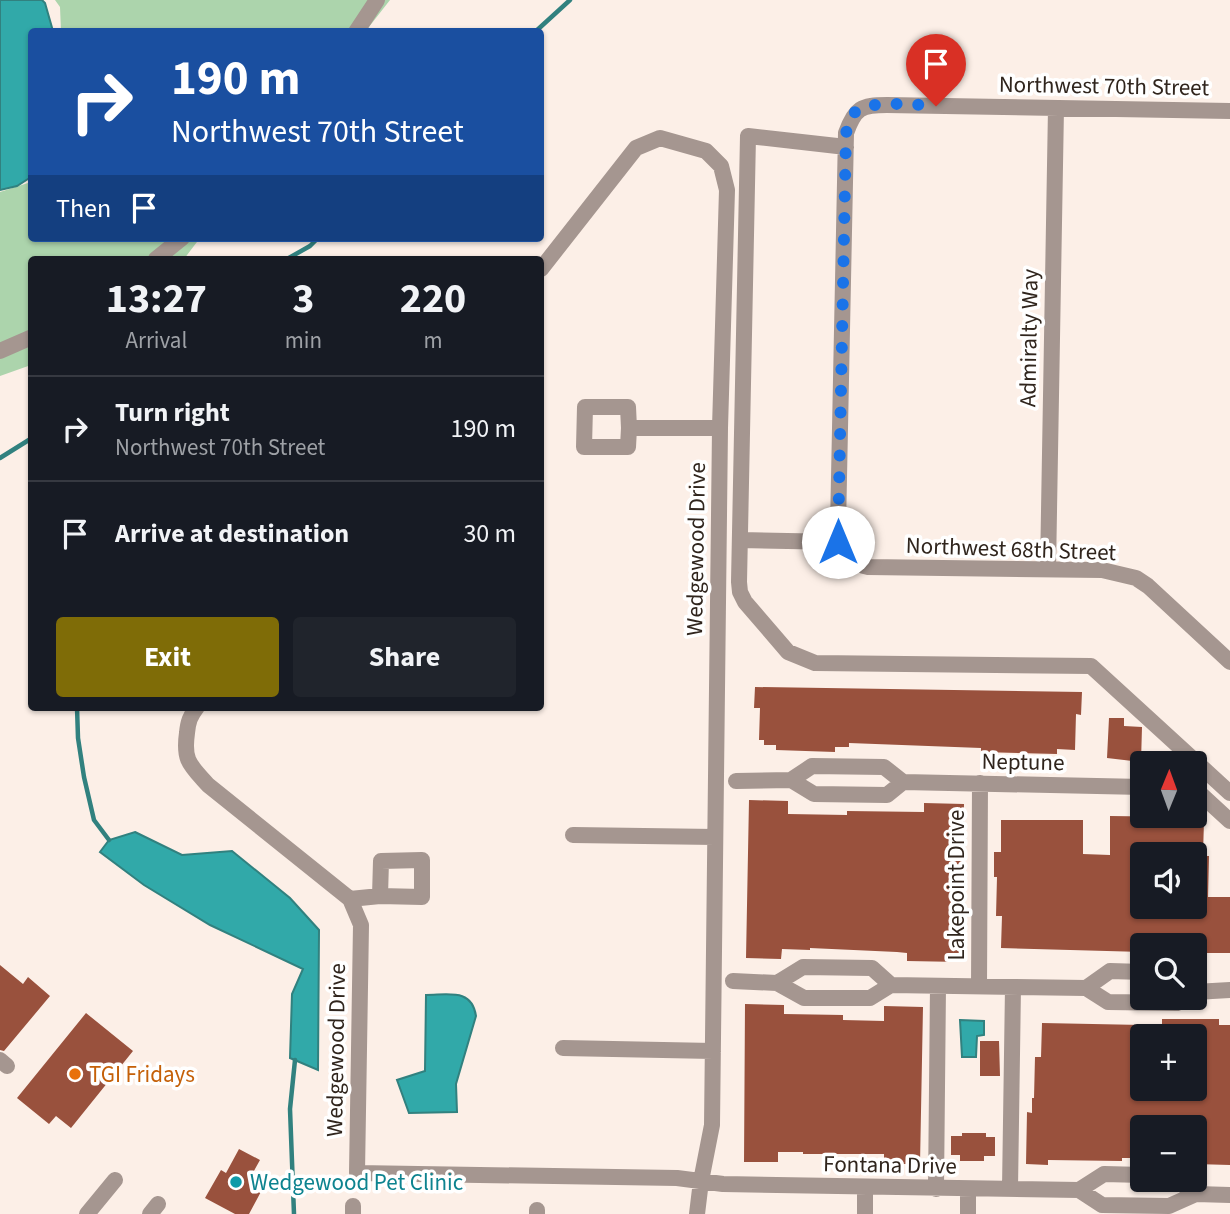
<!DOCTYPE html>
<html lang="en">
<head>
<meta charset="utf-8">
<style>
	body { margin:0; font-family:"Source Sans 3",sans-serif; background:#20242c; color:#f1f3f6; height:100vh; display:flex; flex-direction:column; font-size:26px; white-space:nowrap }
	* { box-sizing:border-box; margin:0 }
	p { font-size:23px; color:#9ea1a6 }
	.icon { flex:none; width:38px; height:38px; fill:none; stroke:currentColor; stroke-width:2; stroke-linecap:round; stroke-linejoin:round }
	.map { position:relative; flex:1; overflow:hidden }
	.panel { position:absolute; left:28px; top:256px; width:516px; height:455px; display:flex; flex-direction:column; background:#171b24; border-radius:7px; box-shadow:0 2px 5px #0004 }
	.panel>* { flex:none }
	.guide { position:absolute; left:28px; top:28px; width:516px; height:214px; border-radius:7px; box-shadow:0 2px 5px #0004; background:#1a4fa0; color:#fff; overflow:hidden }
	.needle { width:46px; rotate:1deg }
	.controls { position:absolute; left:1130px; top:751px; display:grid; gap:14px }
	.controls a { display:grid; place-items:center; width:77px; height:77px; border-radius:7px; background:#171b24; box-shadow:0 2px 5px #0004; font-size:35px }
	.pin { position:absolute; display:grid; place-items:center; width:60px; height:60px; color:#fff; margin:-72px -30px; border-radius:50% 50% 50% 0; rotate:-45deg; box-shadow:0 0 7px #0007 }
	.pin .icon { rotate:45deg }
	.me { position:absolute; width:77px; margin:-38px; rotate:0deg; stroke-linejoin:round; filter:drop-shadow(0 0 5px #0008) }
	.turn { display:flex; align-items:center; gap:24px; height:147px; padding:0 28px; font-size:32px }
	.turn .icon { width:91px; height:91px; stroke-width:2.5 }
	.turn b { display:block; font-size:49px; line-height:60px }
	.then { display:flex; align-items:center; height:66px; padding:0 28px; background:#0003; gap:14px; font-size:26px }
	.eta { display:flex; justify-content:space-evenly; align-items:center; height:119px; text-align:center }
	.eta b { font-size:42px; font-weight:700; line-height:49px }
	.button { display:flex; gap:14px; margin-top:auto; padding:14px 28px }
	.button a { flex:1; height:80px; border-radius:7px; background:#7f6c07; color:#fff; font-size:28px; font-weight:700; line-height:80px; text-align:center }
	.button a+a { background:#20242c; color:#f1f3f6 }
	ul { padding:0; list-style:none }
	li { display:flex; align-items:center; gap:21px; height:105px; padding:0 28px; border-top:2px solid #363941 }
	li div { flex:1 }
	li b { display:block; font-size:26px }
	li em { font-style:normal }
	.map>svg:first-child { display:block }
	.green { fill:#acd4ac }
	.water { fill:#31a9a9; stroke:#31817f; stroke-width:2 }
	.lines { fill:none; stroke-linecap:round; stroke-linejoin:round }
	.stream { stroke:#31817f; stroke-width:4.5 }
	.building { fill:#99513d }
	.minor { stroke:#a59690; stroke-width:16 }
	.route { stroke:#1a73e8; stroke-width:12; stroke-dasharray:0 21.6 }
	.food-dot { fill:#e8710a; stroke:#fff; stroke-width:2.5 }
	.culture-dot { fill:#0f9aa8; stroke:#fff; stroke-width:2.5 }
	.labels { text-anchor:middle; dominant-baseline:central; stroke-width:7; stroke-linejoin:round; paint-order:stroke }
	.street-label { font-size:23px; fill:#30251d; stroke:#fff }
	.food-label { font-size:23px; fill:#c56008; stroke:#fff; text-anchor:start }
	.culture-label { font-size:23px; fill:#0d838f; stroke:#fff; text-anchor:start }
</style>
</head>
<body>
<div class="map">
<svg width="1230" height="1214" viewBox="0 0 1230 1214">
	<rect width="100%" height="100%" fill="#fcefe7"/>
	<path class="green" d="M 55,0 L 390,0 L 365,32 L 61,31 L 60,7 Z
		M 31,182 L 32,238 L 200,238 L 184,259 L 32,259 L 31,365 L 0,376 L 0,192 Z"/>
	<path class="water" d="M 0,0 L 42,0 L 45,3 L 53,31 L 32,32 L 31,177 L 17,186 L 0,190 Z
		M 135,832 L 182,855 L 232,851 L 290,898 L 319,930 L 318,1070 L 290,1058 L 292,994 L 303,969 L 210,925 L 144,885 L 100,852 L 109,840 Z
		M 426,995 C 448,995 472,988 476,1016 L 456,1084 L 457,1112 L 409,1113 L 397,1080 L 425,1071 Z
		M 960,1020 L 984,1021 L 984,1035 L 977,1036 L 976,1057 L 962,1057 Z"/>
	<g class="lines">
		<path class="stream" d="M 535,32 L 570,0
			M 287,259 L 310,246 L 318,238
			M 0,458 L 32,438
			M 77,707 L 78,738 L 84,777 L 94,820 L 109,840
			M 294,1214 L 290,1109 L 295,1060"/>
	</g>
	<path class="building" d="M 755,687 L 1082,692 L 1081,715 L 1076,714 L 1075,750 L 1057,749 L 1057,754 L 981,752 L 981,748 L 849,743 L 849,747 L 835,747 L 835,752 L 776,750 L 776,745 L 764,745 L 764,740 L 759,740 L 760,708 L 754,708 Z
		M 1109,718 L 1124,718 L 1124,726 L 1142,727 L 1141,762 L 1107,758 Z
		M 749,800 L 788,801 L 788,814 L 847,815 L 847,811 L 924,812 L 924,803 L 964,804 L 961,962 L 907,961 L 907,953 L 897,952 L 810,948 L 810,950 L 782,949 L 781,959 L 746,958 Z
		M 1110,816 L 1186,817 L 1186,821 L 1204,821 L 1203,854 L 1143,853 L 1143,906 L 1195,906 L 1195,856 L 1209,856 L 1208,897 L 1230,897 L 1230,953 L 1195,953 L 1195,945 L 1143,945 L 1143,952 L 1001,948 L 1002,916 L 996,916 L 997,877 L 994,877 L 994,852 L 1001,852 L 1001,820 L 1083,820 L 1083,854 L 1110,855 Z
		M 0,965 L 23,984 L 28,977 L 50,996 L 4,1051 L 0,1050 Z
		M 745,1004 L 784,1005 L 784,1014 L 843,1015 L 843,1020 L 884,1021 L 884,1006 L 923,1007 L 920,1164 L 884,1164 L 884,1154 L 803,1154 L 803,1152 L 778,1152 L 778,1162 L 744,1162 Z
		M 86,1013 L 133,1051 L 71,1128 L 56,1116 L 49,1124 L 17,1098 Z
		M 1162,1019 L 1219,1019 L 1219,1025 L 1230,1025 L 1230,1165 L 1195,1164 L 1195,1127 L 1143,1127 L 1143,1158 L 1122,1158 L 1122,1161 L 1048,1160 L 1048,1165 L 1026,1164 L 1027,1112 L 1032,1113 L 1032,1098 L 1034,1098 L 1035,1057 L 1041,1057 L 1042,1023 L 1143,1025 L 1143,1100 L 1201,1101 L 1200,1057 L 1195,1057 L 1195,1036 L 1162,1036 Z
		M 980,1041 L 999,1041 L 1000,1076 L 980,1076 Z
		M 962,1133 L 986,1133 L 986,1137 L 995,1137 L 995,1156 L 984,1156 L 984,1161 L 960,1161 L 960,1155 L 951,1155 L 951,1136 L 962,1136 Z
		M 239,1149 L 260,1160 L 250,1178 L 264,1186 L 249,1214 L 235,1214 L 205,1198 L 221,1170 L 226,1173 Z"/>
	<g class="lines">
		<path class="minor" d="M 356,32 L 377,0
			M 1230,111 L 887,105 C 861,105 855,108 846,133 L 838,527 C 839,552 843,561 868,567 L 1102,570 L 1136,578 L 1148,586 L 1230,662
			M 846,147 L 748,136 L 739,582 L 740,592 L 745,602 L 788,652 L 815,663 L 1091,666 L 1230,793
			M 156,259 L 182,238
			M 541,269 L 636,148 L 660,138 L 706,151 L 721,166 L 727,190 L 720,428 L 712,1125 L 701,1181 L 697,1214
			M 0,351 L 32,337
			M 629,428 L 628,447 L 584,447 L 585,407 L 628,407 L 629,428 L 720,428
			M 740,540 L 838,542
			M 1048,569 L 1056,108
			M 197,707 C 190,716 188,722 187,733 C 183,761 190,765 208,785 L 350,899 L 361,925 L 357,1173 L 677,1178 L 723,1184 L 1079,1190 L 1102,1205 L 1169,1206 L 1196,1194 L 1230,1195
			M 791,780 L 812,766 L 884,767 L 903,782 L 1143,787
			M 736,781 L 791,780 L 814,794 L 887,795 L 903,782
			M 1195,789 L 1230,821
			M 573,835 L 715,837
			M 350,899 L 380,896 L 422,897 L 422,860 L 381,861 L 380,896
			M 733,981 L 777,983 L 804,998 L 870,998 L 891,985 L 1086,988 L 1108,1002 L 1177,1003 L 1187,998
			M 777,983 L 803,967 L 872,968 L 891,985
			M 979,986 L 980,783
			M 1086,988 L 1110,971 L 1143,972
			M 1195,992 L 1230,990
			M 563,1048 L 713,1051
			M 0,1060 L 7,1066
			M 1176,1180 L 1196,1194
			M 936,1189 L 938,986
			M 1010,1189 L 1013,987
			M 1079,1190 L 1104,1174 L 1143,1175
			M 87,1214 L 115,1180
			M 150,1214 L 158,1204
			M 353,1214 L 353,1206
			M 537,1214 L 537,1210
			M 865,1214 L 865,1188
			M 968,1214 L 968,1189"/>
	</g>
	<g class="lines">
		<path class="route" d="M 838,542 L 846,133 C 848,127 850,117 854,113 C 868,99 917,105 936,106"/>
	</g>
	<circle class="food-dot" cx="75" cy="1074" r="7"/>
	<circle class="culture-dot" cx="236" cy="1182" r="7"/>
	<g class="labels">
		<g class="street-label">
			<text transform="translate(1104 86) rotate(1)">Northwest 70th Street</text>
			<text transform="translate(1029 338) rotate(-89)">Admiralty Way</text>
			<text transform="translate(696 549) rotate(-89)">Wedgewood Drive</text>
			<text transform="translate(1011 549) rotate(2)">Northwest 68th Street</text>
			<text transform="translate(1023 762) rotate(1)">Neptune</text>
			<text transform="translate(956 885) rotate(-90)">Lakepoint Drive</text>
			<text transform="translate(336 1050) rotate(-89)">Wedgewood Drive</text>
			<text transform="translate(890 1165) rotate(1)">Fontana Drive</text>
		</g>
		<g class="food-label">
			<text x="89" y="1074">TGI Fridays</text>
		</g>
		<g class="culture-label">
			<text x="250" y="1182">Wedgewood Pet Clinic</text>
		</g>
	</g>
</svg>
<div class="controls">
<a><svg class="needle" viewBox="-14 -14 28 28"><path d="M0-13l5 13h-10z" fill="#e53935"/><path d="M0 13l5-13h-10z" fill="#9ea1a6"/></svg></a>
<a><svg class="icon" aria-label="sound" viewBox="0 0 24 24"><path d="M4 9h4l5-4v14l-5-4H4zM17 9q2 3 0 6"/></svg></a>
<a><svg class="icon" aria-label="search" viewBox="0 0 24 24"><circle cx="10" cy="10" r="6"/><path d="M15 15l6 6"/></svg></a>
<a>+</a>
<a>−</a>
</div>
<div class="pin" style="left:936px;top:106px;background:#d93025"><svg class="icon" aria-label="arrive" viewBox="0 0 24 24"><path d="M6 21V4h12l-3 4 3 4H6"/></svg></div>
<svg class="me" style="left:838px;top:542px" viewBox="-20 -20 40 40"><circle r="19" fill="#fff"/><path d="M0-13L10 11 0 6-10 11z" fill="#1a73e8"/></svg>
<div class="guide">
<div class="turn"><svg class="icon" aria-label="right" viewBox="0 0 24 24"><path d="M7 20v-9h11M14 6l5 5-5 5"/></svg><div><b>190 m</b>Northwest 70th Street</div></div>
<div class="then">Then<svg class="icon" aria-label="arrive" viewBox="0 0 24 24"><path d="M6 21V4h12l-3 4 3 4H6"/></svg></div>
</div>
<section class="panel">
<div class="eta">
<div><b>13:27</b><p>Arrival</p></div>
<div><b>3</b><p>min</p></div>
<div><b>220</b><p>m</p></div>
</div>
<ul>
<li><svg class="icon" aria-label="right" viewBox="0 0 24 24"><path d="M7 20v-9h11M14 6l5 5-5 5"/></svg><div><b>Turn right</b><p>Northwest 70th Street</p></div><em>190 m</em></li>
<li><svg class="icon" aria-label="arrive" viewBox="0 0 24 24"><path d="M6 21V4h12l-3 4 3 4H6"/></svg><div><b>Arrive at destination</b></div><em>30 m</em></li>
</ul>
<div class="button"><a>Exit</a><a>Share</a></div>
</section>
</div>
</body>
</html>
